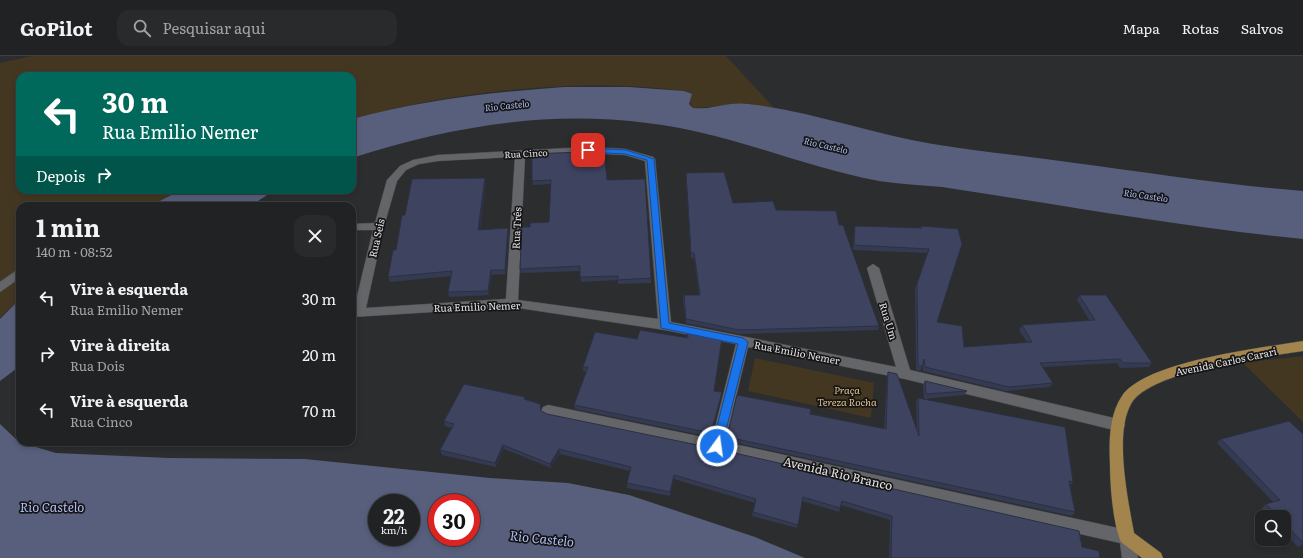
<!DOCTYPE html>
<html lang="pt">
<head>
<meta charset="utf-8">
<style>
	body { margin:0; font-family:Literata,serif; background:#292a2b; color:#f1f3f6; height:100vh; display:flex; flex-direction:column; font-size:15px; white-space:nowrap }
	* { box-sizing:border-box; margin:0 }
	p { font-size:13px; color:#a2a4a6 }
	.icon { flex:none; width:22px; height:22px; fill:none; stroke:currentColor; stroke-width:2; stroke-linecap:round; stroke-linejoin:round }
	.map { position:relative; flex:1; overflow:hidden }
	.drawer { position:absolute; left:16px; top:146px; width:340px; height:244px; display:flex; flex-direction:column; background:#212223; border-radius:12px; box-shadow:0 2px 6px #0003,0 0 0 1px #3e3f41 }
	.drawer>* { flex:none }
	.hud { position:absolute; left:16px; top:16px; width:340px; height:122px; border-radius:12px; box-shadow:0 2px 6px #0003,0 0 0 1px #3e3f41; background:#00695c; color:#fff; overflow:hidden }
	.buttons { position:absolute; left:1255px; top:454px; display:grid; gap:8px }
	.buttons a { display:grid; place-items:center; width:36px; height:36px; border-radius:8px; background:#212223; box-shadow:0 2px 6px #0003,0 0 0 1px #3e3f41; font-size:20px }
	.speed { position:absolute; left:368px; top:438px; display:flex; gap:8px; font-size:20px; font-weight:700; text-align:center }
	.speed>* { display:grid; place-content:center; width:52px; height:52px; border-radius:50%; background:#212223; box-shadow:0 2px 6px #0003,0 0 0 1px #3e3f41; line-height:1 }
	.speed small { font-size:10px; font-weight:400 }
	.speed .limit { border:6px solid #d22; background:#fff; color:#111 }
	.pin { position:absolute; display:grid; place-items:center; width:34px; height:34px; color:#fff; margin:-17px; border-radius:8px; box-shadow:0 2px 6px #0006 }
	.me { position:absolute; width:44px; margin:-22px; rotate:14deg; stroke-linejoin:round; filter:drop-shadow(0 0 3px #0008) }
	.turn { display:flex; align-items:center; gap:14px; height:84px; padding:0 20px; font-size:18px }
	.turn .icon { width:52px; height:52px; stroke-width:2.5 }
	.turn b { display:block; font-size:28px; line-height:34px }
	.then { display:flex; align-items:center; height:38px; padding:0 20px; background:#0003; gap:8px; font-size:15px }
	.round { display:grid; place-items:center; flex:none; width:42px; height:42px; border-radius:12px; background:#292a2b }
	.summary { display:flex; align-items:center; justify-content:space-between; height:68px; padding:0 20px }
	h1 { font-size:24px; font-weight:700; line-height:30px }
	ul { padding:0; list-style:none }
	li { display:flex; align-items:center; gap:12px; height:56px; padding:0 20px }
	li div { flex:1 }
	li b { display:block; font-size:15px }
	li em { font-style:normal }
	header { display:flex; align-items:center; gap:24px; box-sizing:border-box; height:56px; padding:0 20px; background:#212223; border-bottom:1px solid #3e3f41 }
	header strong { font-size:19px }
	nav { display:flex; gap:22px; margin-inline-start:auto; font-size:14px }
	.search { width:280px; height:36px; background:#292a2b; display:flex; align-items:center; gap:10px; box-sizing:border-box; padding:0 14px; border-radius:12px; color:#a2a4a6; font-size:15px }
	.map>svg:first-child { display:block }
	.green { fill:#433722 }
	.water { fill:#585f7d; fill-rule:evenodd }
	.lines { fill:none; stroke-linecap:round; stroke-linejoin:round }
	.minor-casing { stroke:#4a4b4d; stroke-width:1 }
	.major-casing { stroke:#4a4b4d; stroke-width:1 }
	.minor { fill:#646568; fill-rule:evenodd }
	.major { fill:#a3844c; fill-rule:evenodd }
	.wall { fill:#353a53 }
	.shaded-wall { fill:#2b3043 }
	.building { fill:#3e4460; stroke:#2b3043 }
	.route { fill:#1a73e8; stroke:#114b97 }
	.labels { text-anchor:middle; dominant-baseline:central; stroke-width:3.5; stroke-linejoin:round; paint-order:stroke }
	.far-water-label { font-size:9px; font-style:italic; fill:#b1bdf4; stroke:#151516 }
	.far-street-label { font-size:9px; fill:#e4e4e6; stroke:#151516 }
	.street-label { font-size:10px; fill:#e4e4e6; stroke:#151516 }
	.park-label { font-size:10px; font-style:italic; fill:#e0bf8a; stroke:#151516 }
	.near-street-label { font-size:12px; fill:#e4e4e6; stroke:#151516 }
	.near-water-label { font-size:13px; font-style:italic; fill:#b1bdf4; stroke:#151516 }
</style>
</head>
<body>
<header>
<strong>GoPilot</strong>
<div class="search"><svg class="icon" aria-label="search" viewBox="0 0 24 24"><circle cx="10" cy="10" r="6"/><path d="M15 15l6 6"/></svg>Pesquisar aqui</div>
<nav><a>Mapa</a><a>Rotas</a><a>Salvos</a></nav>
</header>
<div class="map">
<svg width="1303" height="502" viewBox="0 0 1303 502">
	<rect width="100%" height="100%" fill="#2c2d2f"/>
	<path class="green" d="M 32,0 L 726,0 L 775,53 L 747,48 L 693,52 L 684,35 C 579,21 455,35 352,63 L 352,20 L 20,20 L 20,134 L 181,134 L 150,150 L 20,150 L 20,243 L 0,262 L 0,7 Z
		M 1303,300 L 1303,366 L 1243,307 Z
		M 755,302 L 874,327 L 871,362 L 748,335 Z"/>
	<path class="water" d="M 564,31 L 629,31 L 684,35 L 692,38 L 689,48 L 693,52 C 711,54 729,45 748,48 C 811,55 871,78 933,88 C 980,96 1028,100 1075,107 C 1151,117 1227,129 1303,135 L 1303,183 C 1201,173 1101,156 1000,140 C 981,137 961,134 942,131 C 921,129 900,128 879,125 C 823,115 770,94 715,80 C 589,48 474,63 352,102 L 352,63 C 421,44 493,36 564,31 Z
		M 181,134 L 275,134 L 250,150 L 150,150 Z
		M 20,243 L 20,310 L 0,325 L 0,263 Z
		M 0,368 L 19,386 L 56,397 L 169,402 L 305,403 L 490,422 L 568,427 L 629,439 L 755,481 L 805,502 L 0,502 ZM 377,447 L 411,447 L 411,481 L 377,481 ZM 437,447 L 471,447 L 471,481 L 437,481 Z"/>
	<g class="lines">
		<g class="minor-casing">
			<path id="minor" d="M 588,91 L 625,93 L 653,101 L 655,103 L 671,266 L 896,311 L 867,212 L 873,208 L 879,212 L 910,314 L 1118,363 L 1123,365 L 1125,369 L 1123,373 L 1118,375 L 905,323 L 748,291 L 725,386 L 1127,474 L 1133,476 L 1138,502 L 1122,502 L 1120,487 L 717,396 L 548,361 L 543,359 L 541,355 L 543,351 L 548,349 L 712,383 L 736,288 L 665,274 L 512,251 L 352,261 L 352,253 L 354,253 L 373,174 L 352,174 L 352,168 L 375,167 L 387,124 L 400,110 L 413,104 L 438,99 ZM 588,97 L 625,99 L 645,105 L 658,263 L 518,244 L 525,100 ZM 515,101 L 506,243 L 366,252 L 384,170 L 397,125 L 406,114 L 419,108 L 438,105 Z
				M 20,212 L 20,222 L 0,236 L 0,226 Z"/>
		</g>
		<g class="major-casing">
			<path id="major" d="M 1303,285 L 1303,295 C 1265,301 1151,314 1131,348 C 1114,378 1128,444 1134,477 L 1161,497 L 1163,502 L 1142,502 L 1121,486 C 1113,468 1110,429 1110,408 C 1109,386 1109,359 1122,340 C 1146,305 1262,292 1303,285 Z"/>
		</g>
		<use href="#minor" class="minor"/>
		<use href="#major" class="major"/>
	</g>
	<path class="wall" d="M 532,98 L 607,124 L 651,222 L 651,227 L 618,228 L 618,224 L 581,226 L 580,215 L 521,217 L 520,213 L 530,171 L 549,166 L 551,128 L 533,129 L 532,125 Z
		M 686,117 L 733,147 L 776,154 L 839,169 L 879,270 L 878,274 L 739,278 L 686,267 L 683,244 L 684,239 L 699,239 L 694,202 L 691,202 Z
		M 486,126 L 480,174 L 508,172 L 509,177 L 506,218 L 492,219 L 489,239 L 449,241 L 448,236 L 451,220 L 390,226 L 388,221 L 405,159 Z
		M 855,170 L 920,172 L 921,170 L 958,173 L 937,266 L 964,291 L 1027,286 L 1019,274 L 1022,269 L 1090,265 L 1077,244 L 1079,239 L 1152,307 L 1149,311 L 1120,312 L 1117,307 L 1043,311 L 1053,327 L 1050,331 L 1006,335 L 923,315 L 923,309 L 920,315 L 916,314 L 915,232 L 927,197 L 853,194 L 854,174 Z
		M 687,275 L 714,335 L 722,336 L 721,340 L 711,381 L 575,353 L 574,349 L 587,316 L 583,315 L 583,311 L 637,283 L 687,282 Z
		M 888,316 L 917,374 L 916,346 L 918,342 L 1073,426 L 1070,429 L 1075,456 L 1072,460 L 727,385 L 727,381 L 810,358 L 884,373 L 887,321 Z
		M 925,325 L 967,335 L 964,339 L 924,343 L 923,329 Z
		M 525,341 L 525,343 L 541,355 L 547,358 L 1082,491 L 1100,502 L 889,502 L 890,464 L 841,449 L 839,456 L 802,445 L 797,472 L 752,460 L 755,447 L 674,423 L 670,440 L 627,432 L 627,427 L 630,415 L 560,398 L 551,412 L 504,393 L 496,411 L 442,399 L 440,394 L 452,372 L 445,370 L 444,365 Z
		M 1303,378 L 1303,490 L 1298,491 L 1284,476 L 1284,461 L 1270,461 L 1262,452 L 1266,448 L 1273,446 L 1217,387 L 1221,383 Z"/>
	<path class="shaded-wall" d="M 485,122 L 486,126 L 479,178 L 478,174 Z
		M 508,172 L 509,177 L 506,218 L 505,214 Z
		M 491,214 L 492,219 L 489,239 L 488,235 Z
		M 722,336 L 721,340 L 711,381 L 711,377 Z
		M 503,389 L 504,393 L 496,411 L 495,407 Z
		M 559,393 L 560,398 L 551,412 L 550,408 Z
		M 674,419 L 674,423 L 670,440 L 670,436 Z
		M 1303,488 L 1303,490 L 1298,491 Z"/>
	<path class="building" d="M 604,95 L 607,124 L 645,123 L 651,222 L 618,224 L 618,220 L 580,221 L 580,210 L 520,213 L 522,171 L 530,171 L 530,167 L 549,166 L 551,124 L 532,125 L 532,98 Z
		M 724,116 L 733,147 L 773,145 L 776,154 L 836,155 L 839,169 L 843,169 L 879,270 L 739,274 L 686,263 L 684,239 L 700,239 L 694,197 L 691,197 L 686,117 Z
		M 485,122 L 478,174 L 508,172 L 505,214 L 491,214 L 488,235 L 448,236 L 452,215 L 388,221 L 393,194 L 396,194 L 402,159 L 405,159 L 412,123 Z
		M 334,146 L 333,150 L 308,150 L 309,149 Z
		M 855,170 L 922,172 L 921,170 L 958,173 L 962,188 L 937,266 L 962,270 L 964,291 L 1032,286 L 1022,269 L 1095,264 L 1079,239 L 1106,239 L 1152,307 L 1123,307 L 1120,303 L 1040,307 L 1053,327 L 1009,331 L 925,311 L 924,303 L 922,310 L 918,310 L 917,228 L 929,193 L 854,189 Z
		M 640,274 L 688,282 L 687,275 L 722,282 L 714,335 L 722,336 L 711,377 L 574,349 L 588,311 L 583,311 L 595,276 L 637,283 Z
		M 888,316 L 897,318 L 919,380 L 918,342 L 1065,371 L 1073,426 L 1069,425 L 1075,456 L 727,381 L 737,339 L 811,353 L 810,358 L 886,373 Z
		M 925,325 L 967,335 L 926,338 Z
		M 464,328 L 525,341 L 524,343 L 540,348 L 541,355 L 547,358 L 717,393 L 1079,475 L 1082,491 L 1099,495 L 1100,502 L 891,502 L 892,460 L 842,445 L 840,452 L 803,441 L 798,469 L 753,456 L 756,443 L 674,419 L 670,436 L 627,427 L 631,411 L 559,393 L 550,408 L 503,389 L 495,407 L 440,394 L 454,368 L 444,365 Z
		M 1289,365 L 1303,378 L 1303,487 L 1284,466 L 1284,461 L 1279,461 L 1266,448 L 1280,444 L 1221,383 Z"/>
	<path class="route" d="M 585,92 L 626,94 L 654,103 L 669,267 L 743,282 L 748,286 L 721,394 L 714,394 L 712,390 L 738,288 L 661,272 L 647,104 L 625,98 L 588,96 L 585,95 Z"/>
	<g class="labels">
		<g class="far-water-label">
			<text transform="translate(507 49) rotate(-6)">Rio Castelo</text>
			<text transform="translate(826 89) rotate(13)">Rio Castelo</text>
			<text transform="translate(1146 139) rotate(8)">Rio Castelo</text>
		</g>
		<g class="far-street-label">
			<text transform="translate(526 97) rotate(-3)">Rua Cinco</text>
		</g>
		<g class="street-label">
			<text transform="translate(516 172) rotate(-87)">Rua Três</text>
			<text transform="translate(376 182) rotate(-77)">Rua Seis</text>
			<text transform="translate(477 250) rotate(-2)">Rua Emilio Nemer</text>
			<text transform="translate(889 265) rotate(73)">Rua Um</text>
			<text transform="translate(797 296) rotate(11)">Rua Emilio Nemer</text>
			<text transform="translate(1226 305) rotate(-12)">Avenida Carlos Carari</text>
		</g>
		<g class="park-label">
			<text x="847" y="333">Praça<tspan x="847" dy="12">Tereza Rocha</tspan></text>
		</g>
		<g class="near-street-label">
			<text transform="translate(838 417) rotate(13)">Avenida Rio Branco</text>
		</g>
		<g class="near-water-label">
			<text x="52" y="450">Rio Castelo</text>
			<text transform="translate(542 482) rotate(6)">Rio Castelo</text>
		</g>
	</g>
</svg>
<div class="buttons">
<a><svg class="icon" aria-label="search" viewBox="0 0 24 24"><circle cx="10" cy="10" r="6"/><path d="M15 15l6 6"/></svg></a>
</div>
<div class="speed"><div>22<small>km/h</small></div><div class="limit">30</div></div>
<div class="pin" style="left:588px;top:94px;background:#d93025"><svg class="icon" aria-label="arrive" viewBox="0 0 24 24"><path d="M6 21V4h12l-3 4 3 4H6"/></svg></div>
<svg class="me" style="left:717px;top:390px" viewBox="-20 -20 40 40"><circle r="17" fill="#1a73e8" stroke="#fff" stroke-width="3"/><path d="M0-11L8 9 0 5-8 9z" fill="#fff"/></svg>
<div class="hud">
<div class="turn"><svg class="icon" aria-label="left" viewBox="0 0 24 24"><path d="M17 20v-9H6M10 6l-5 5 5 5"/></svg><div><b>30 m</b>Rua Emilio Nemer</div></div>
<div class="then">Depois<svg class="icon" aria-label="right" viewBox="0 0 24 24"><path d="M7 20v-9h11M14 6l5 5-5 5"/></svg></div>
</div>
<section class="drawer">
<div class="summary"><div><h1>1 min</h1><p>140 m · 08:52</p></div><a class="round"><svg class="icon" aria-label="close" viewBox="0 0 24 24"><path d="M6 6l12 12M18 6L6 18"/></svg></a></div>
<ul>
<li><svg class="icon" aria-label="left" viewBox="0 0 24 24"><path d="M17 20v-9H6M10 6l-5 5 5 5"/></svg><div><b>Vire à esquerda</b><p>Rua Emilio Nemer</p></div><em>30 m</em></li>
<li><svg class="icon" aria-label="right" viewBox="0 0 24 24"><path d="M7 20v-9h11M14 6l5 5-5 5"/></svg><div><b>Vire à direita</b><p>Rua Dois</p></div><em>20 m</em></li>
<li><svg class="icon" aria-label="left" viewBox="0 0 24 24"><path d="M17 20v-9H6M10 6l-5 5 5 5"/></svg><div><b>Vire à esquerda</b><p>Rua Cinco</p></div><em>70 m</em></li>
</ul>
</section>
</div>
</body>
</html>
